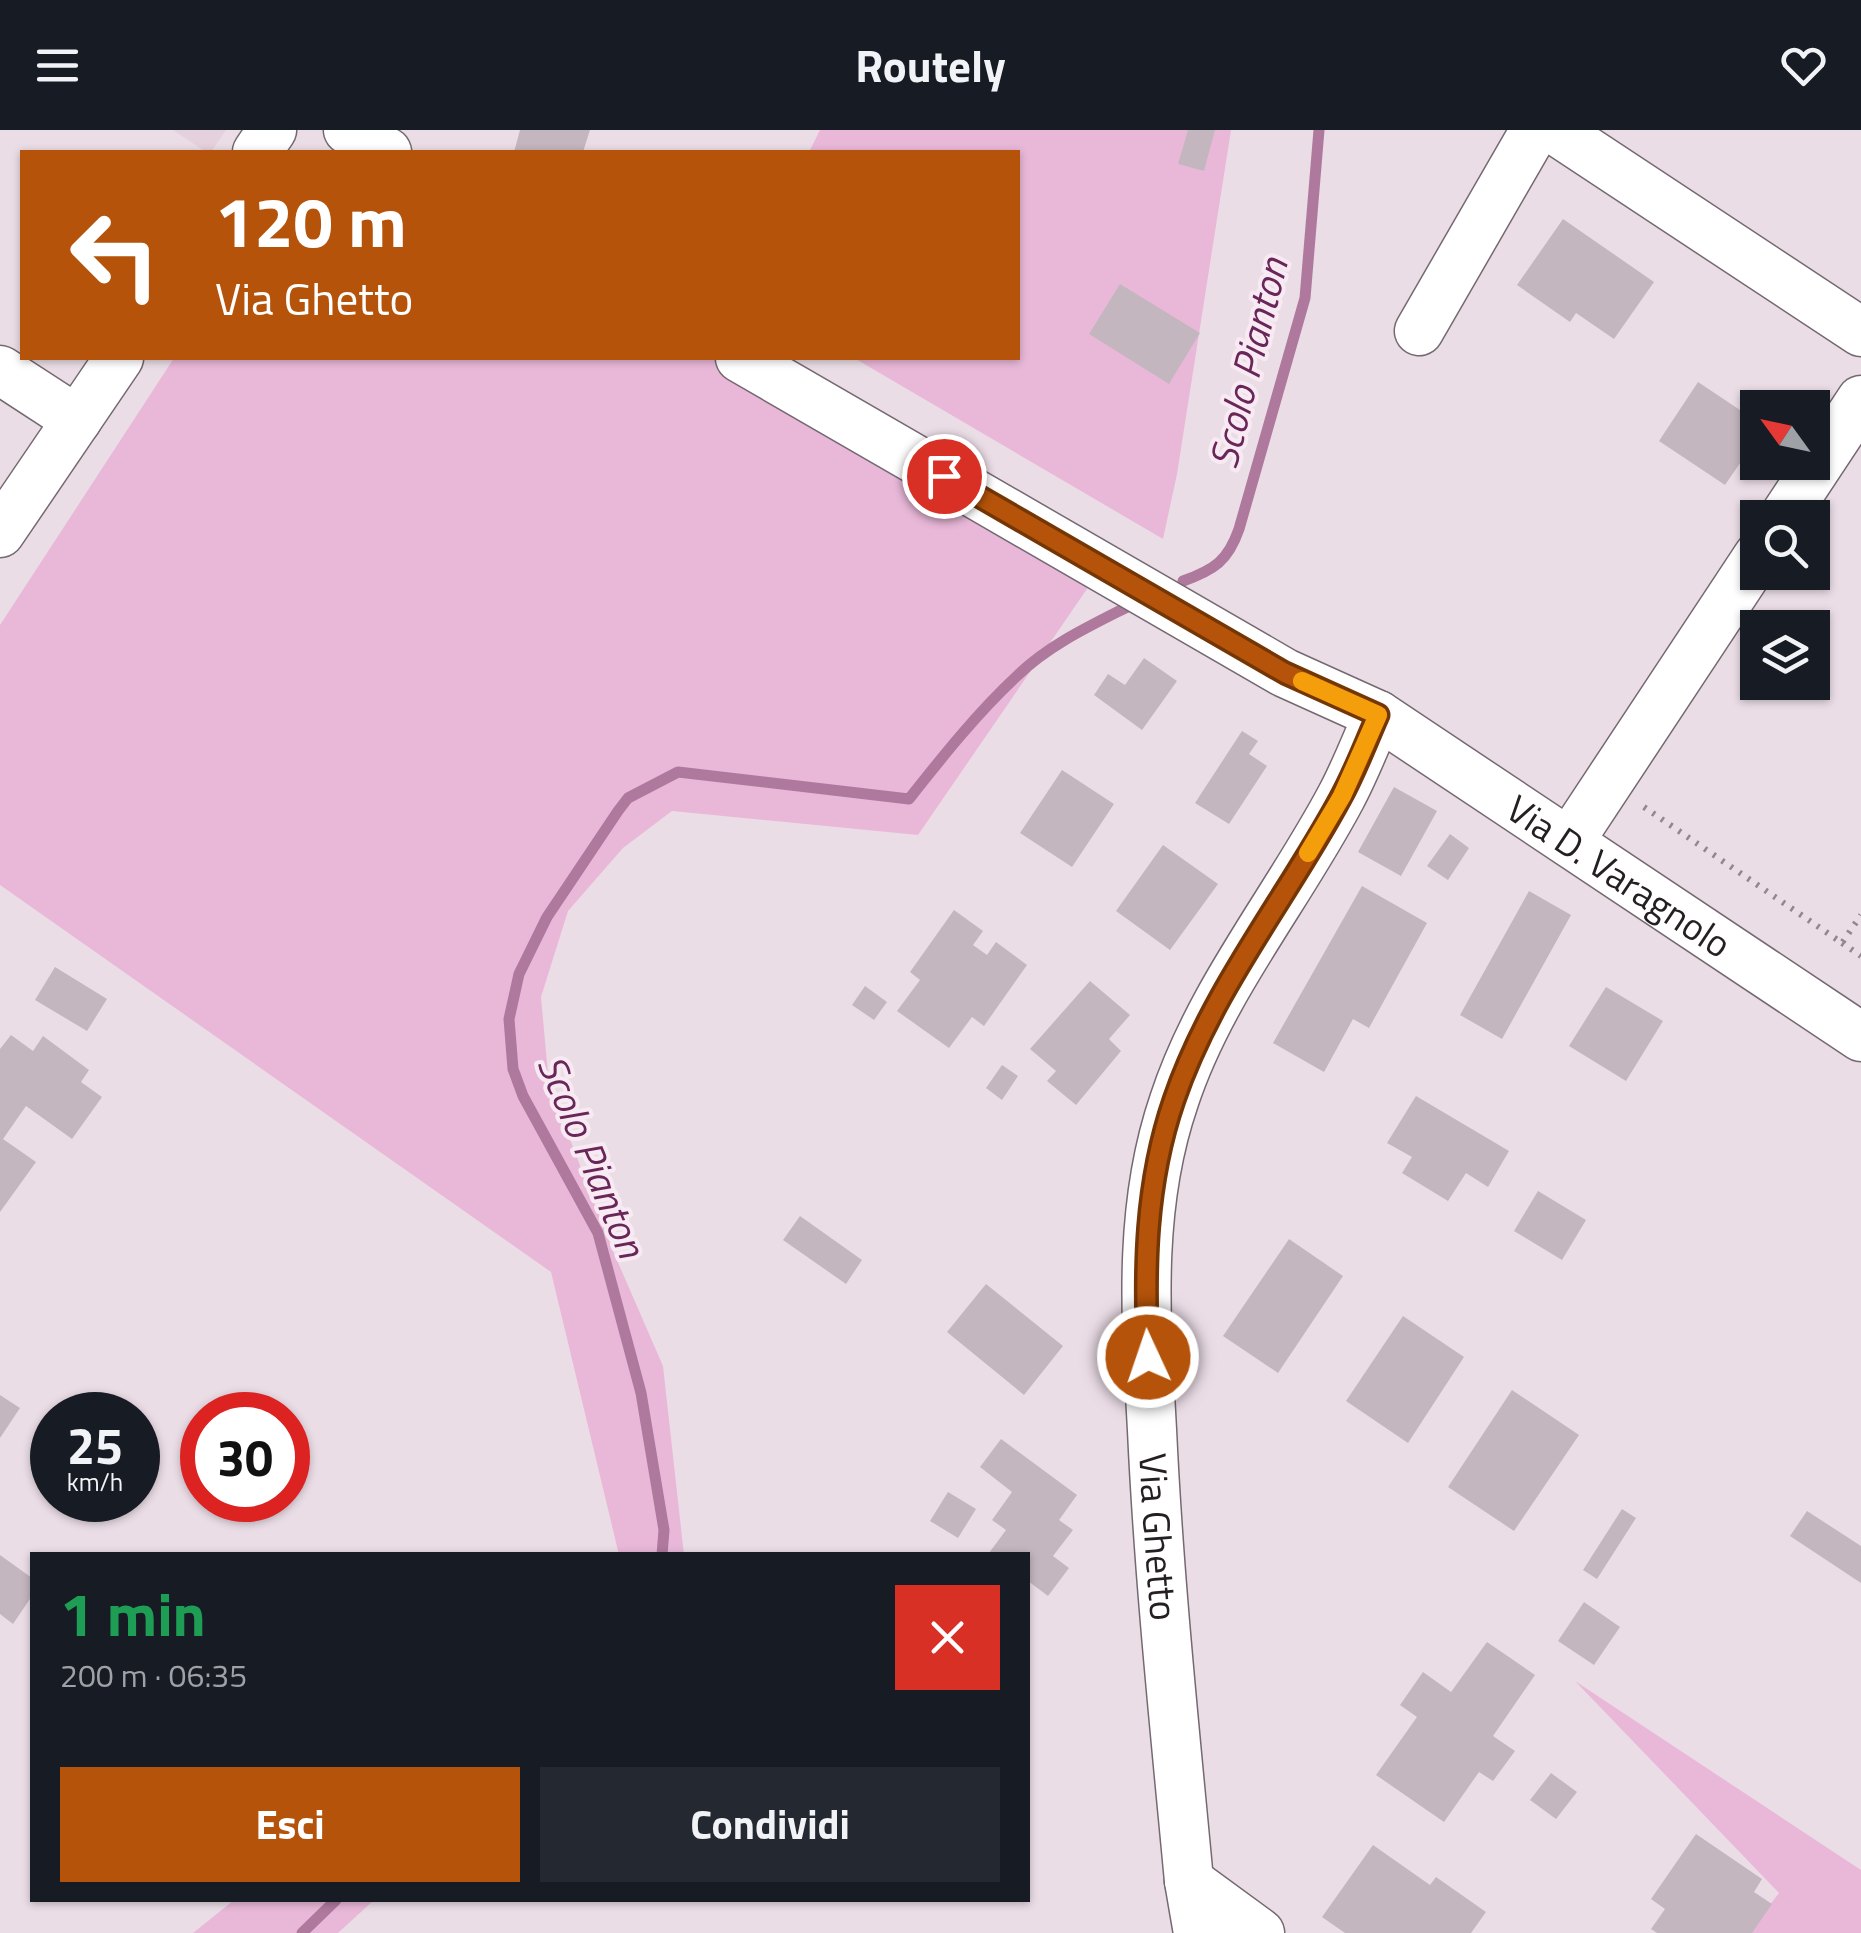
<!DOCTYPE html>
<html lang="it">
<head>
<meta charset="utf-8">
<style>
	body { margin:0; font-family:"Titillium Web",sans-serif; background:#242831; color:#f1f3f6; height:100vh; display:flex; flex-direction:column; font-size:38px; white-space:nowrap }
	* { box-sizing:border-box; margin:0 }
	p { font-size:32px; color:#9ea1a6 }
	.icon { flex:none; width:55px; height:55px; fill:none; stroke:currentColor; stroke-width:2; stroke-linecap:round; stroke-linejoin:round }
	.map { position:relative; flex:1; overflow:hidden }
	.sheet { position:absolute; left:30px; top:1422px; width:1000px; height:350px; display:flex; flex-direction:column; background:#171b24; border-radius:0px; box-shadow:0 2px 8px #0004 }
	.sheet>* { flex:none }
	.banner { position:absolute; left:20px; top:20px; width:1000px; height:210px; border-radius:0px; box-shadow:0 2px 8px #0004; background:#b45309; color:#fff; overflow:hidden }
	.needle { width:65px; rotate:303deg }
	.fabs { position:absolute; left:1740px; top:260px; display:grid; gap:20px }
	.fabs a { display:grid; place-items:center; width:90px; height:90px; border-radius:0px; background:#171b24; box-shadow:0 2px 8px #0004; font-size:50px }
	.speed { position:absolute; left:30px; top:1262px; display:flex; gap:20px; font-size:50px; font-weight:700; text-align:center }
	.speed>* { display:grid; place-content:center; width:130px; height:130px; border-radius:50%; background:#171b24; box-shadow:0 2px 8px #0004; line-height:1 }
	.speed small { font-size:25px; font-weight:400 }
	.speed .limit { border:15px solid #d22; background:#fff; color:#111 }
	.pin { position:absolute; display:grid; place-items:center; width:85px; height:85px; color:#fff; margin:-42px; border:5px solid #fff; border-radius:50%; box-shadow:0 2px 10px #0007 }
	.me { position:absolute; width:110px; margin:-55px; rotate:357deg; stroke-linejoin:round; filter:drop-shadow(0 0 8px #0008) }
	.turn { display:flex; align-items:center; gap:35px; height:210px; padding:0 30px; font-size:45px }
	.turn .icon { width:130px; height:130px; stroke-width:2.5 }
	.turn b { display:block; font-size:70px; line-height:85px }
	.round { display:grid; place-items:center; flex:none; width:105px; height:105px; border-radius:0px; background:#242831 }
	.overview { display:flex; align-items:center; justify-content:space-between; height:170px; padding:0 30px }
	h1 { font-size:60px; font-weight:700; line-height:75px; color:#1e9e55 }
	.primary-button { display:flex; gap:20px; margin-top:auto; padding:20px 30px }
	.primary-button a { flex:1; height:115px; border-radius:0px; background:#b45309; color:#fff; font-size:40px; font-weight:700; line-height:115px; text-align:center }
	.primary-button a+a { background:#242831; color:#f1f3f6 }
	header { display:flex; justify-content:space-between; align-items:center; height:130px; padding:0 30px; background:#171b24; font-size:45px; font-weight:700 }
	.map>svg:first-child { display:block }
	.built { fill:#e5d0de }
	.green { fill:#e9b8d9 }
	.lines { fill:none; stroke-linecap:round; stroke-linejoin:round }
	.stream { stroke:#af799e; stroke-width:11 }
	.building { fill:#c4b6bf }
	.minor-casing { stroke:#756971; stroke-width:51 }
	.path { stroke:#91878d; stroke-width:6; stroke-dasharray:2.5 8; stroke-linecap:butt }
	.minor { stroke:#fff; stroke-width:48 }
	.route-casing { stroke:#753606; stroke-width:25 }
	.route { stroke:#b45309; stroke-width:18 }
	.slow { stroke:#f59e0b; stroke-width:18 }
	.labels { text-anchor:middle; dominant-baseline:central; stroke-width:8; stroke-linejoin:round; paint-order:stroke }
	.street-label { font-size:38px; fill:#241f22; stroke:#f8eaf3 }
	.water-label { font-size:40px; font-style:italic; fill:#692658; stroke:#f8eaf3 }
</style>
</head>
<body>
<header><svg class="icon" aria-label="menu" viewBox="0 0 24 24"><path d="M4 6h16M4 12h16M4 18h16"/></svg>Routely<svg class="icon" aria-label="heart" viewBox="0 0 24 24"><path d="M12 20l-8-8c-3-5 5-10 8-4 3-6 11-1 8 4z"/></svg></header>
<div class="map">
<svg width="1861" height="1803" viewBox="0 0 1861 1803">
	<rect width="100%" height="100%" fill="#ebdde6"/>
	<path class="built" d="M 173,0 L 226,0 L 211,22 L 206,22 Z"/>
	<path class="green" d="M 820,0 L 1231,0 L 1177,344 L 1163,409 L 854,228 L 1018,228 L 1018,22 L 809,22 Z
		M 174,228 L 738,228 L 1100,440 L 918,705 L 672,681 L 623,718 L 568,781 L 541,867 L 549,955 L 613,1121 L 663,1236 L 684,1425 L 619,1425 L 551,1142 L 0,755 L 0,495 Z
		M 1575,1551 L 1861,1740 L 1861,1803 L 1748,1803 L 1779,1763 Z
		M 234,1770 L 374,1770 L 338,1803 L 193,1803 Z"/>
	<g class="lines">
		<path class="stream" d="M 1183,451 C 1214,440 1228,431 1239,399 L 1305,168 L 1319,0
			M 662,1425 L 664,1400 L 641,1263 L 598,1103 L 523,966 L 513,939 L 509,889 L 519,844 L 547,787 L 618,681 L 628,668 L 678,642 L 909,669 C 943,626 978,582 1018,545 C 1050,514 1092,495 1131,475
			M 302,1803 L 336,1770"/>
	</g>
	<path class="building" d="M 520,0 L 590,0 L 583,22 L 514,22 Z
		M 1188,0 L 1215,0 L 1204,41 L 1178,34 Z
		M 1563,89 L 1654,152 L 1614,209 L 1576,183 L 1570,192 L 1517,155 Z
		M 1120,154 L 1200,203 L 1169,254 L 1089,204 Z
		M 1698,252 L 1758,292 L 1758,307 L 1725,355 L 1659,311 Z
		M 1144,528 L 1177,551 L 1142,600 L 1094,565 L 1108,544 L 1125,555 Z
		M 1242,601 L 1258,611 L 1249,624 L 1267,636 L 1229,694 L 1195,673 Z
		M 1062,640 L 1114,674 L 1072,737 L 1020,703 Z
		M 1394,657 L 1437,681 L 1401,746 L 1358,722 Z
		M 1450,704 L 1469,718 L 1448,750 L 1427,736 Z
		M 1163,715 L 1218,754 L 1170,820 L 1116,781 Z
		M 1362,756 L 1427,793 L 1369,898 L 1353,889 L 1324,942 L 1273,913 Z
		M 1529,761 L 1571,785 L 1502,909 L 1460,885 Z
		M 954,780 L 983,801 L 973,815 L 987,825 L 996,812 L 1027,835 L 984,896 L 972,887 L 949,918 L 897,881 L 920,850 L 910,842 Z
		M 55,837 L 107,869 L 87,901 L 35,870 Z
		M 1090,851 L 1130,885 L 1109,909 L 1121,921 L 1076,975 L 1047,951 L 1056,941 L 1030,919 Z
		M 865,856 L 887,872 L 874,890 L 852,875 Z
		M 1606,857 L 1663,891 L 1626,951 L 1569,916 Z
		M 11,905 L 33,921 L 43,906 L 89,940 L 81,952 L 102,967 L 72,1009 L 26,976 L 3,1009 L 36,1032 L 0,1082 L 0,919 Z
		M 1002,935 L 1018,946 L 1002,970 L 986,958 Z
		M 1416,966 L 1509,1021 L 1488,1057 L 1466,1043 L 1448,1071 L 1402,1043 L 1412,1027 L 1387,1013 Z
		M 1538,1061 L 1586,1090 L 1562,1130 L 1514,1101 Z
		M 800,1086 L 862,1130 L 846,1154 L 783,1110 Z
		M 1289,1109 L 1343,1146 L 1278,1243 L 1223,1206 Z
		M 986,1154 L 1063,1216 L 1024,1265 L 947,1202 Z
		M 1403,1186 L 1464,1227 L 1408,1313 L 1346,1271 Z
		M 1512,1260 L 1579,1305 L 1514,1401 L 1448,1357 Z
		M 0,1265 L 20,1278 L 0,1308 Z
		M 1001,1309 L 1077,1365 L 1059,1390 L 1073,1400 L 1053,1426 L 1069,1438 L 1048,1466 L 1028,1451 L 1028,1425 L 989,1423 L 1006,1400 L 992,1390 L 1012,1362 L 980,1337 Z
		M 948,1362 L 976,1379 L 958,1408 L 930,1391 Z
		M 1622,1379 L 1636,1388 L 1597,1449 L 1583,1440 Z
		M 1807,1381 L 1861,1416 L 1861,1453 L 1790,1406 Z
		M 0,1425 L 32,1448 L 32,1466 L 13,1494 L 0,1484 Z
		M 1584,1472 L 1620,1497 L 1594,1535 L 1558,1511 Z
		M 1487,1512 L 1535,1545 L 1493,1606 L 1515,1621 L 1493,1651 L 1479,1642 L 1444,1692 L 1376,1645 L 1417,1587 L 1400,1575 L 1423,1542 L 1451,1562 Z
		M 1551,1643 L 1577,1662 L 1556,1689 L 1530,1670 Z
		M 1696,1704 L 1762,1749 L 1754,1762 L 1772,1774 L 1752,1803 L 1657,1803 L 1651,1799 L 1665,1779 L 1651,1769 Z
		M 1373,1715 L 1430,1755 L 1436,1747 L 1486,1782 L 1471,1803 L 1345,1803 L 1322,1787 Z"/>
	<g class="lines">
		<g class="minor-casing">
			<g id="minor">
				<path d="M 348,0 L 387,22"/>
				<path d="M 1555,0 L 1861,202"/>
				<path d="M 257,22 L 272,0"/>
				<path d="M 1419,201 L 1535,0"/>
				<path id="s1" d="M 740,228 L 1285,543 L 1378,585 C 1366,612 1355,641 1341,667 C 1287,769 1210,861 1174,971 C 1137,1079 1146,1189 1152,1300 C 1159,1451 1175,1601 1189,1751 L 1198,1803"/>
				<path d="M 0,240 L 77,290"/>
				<path d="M 1783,388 L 1861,270"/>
				<path d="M 0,403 L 119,228"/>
				<path id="s2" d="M 1378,585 L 1861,907"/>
				<path d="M 1569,712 L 1758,426"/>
				<path d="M 1189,1751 L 1260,1803"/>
			</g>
		</g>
		<path class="path" d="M 1644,677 L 1842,813 L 1861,785
			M 1842,813 L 1861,826"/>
		<use href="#minor" class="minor"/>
	</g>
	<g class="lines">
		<g class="route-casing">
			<path id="route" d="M 944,346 L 1285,543 L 1378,585 C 1366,612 1355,642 1340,669 C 1286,769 1211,861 1174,970 C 1145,1054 1144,1140 1148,1227"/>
		</g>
		<use href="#route" class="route"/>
		<path class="slow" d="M 1302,551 L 1378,585 L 1342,666 L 1308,723"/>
	</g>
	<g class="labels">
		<g class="street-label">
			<text stroke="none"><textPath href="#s2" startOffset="290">Via D. Varagnolo</textPath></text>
			<text stroke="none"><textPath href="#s1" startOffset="1608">Via Ghetto</textPath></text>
		</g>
		<g class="water-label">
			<text transform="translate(1248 233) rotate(-76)">Scolo Pianton</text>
			<text transform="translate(592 1026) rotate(67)">Scolo Pianton</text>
		</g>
	</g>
</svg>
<div class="fabs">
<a><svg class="needle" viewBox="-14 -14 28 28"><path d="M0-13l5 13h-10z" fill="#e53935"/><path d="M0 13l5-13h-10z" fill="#9ea1a6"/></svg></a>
<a><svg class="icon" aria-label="search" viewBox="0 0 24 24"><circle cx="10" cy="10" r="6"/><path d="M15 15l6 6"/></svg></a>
<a><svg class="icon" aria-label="layers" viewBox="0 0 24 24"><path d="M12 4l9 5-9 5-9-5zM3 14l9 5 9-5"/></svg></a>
</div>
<div class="speed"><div>25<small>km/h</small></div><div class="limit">30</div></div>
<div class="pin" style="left:944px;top:346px;background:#d93025"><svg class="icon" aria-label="arrive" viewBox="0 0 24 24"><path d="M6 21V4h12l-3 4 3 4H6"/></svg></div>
<svg class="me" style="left:1148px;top:1227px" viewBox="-20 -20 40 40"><circle r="17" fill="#b45309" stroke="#fff" stroke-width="3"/><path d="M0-11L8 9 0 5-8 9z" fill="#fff"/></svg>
<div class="banner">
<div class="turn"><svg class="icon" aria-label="left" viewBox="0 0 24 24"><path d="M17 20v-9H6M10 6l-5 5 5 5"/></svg><div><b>120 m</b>Via Ghetto</div></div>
</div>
<section class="sheet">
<div class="overview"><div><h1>1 min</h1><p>200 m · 06:35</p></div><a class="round" style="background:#d93025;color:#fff"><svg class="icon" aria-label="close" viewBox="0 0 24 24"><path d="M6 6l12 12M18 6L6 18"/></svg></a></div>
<div class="primary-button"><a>Esci</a><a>Condividi</a></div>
</section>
</div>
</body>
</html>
